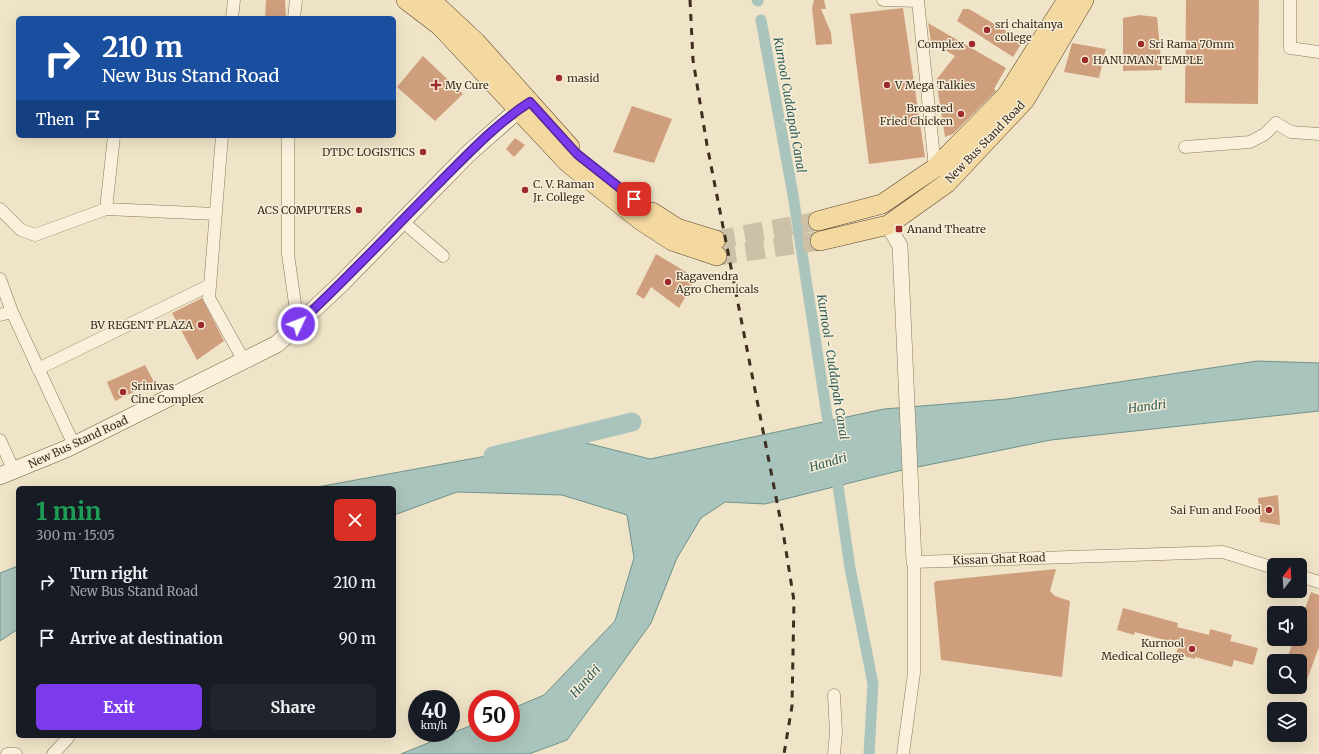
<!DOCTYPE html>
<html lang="en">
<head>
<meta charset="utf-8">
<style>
	body { margin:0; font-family:Merriweather,serif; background:#20242c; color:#f1f3f6; height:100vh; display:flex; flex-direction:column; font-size:15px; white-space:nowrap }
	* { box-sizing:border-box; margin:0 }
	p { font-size:13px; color:#9ea1a6 }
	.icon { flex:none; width:22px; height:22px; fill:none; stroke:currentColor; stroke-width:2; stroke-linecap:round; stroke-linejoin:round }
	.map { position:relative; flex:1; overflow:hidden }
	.drawer { position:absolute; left:16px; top:486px; width:380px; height:252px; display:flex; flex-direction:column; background:#171b24; border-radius:6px; box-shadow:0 4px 16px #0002 }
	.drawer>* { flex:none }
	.hud { position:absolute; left:16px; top:16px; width:380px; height:122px; border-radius:6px; box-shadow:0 4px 16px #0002; background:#1a4fa0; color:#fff; overflow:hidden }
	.needle { width:26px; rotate:17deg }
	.tools { position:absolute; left:1267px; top:558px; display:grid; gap:8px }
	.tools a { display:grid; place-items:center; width:40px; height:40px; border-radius:6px; background:#171b24; box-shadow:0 4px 16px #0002; font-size:20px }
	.speed { position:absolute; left:408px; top:690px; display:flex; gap:8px; font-size:20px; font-weight:700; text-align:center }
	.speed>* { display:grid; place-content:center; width:52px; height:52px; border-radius:50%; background:#171b24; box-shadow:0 4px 16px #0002; line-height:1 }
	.speed small { font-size:10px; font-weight:400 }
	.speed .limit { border:6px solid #d22; background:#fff; color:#111 }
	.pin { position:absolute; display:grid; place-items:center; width:34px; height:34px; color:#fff; margin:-17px; border-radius:8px; box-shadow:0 2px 6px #0006 }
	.me { position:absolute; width:44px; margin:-22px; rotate:47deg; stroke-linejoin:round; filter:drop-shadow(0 0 3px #0008) }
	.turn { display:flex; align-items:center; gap:14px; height:84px; padding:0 20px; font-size:18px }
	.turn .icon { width:52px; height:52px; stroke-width:2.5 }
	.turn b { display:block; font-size:28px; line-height:34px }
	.then { display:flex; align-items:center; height:38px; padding:0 20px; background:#0003; gap:8px; font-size:15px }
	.round { display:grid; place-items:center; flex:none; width:42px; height:42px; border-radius:6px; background:#20242c }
	.headline { display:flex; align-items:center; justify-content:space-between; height:68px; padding:0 20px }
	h1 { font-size:24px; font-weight:700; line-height:30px; color:#1e9e55 }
	.primary-button { display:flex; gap:8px; margin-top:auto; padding:8px 20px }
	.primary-button a { flex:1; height:46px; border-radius:6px; background:#7c3aed; color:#fff; font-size:16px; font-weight:700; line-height:46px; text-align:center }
	.primary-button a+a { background:#20242c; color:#f1f3f6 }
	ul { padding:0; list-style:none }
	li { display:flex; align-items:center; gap:12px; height:56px; padding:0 20px }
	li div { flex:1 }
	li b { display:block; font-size:15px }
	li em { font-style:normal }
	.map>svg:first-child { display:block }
	.water { fill:#a9c4bc; stroke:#6f938a }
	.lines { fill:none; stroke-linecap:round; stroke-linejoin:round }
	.canal { stroke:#a9c4bc; stroke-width:11 }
	.river { stroke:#a9c4bc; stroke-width:19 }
	.building { fill:#cf9f7d }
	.primary-tunnel { stroke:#ccc0a6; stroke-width:19; stroke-dasharray:19 10; stroke-linecap:butt }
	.minor-casing { stroke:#8d765c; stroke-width:13 }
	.tertiary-casing { stroke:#8d765c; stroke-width:16 }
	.secondary-casing { stroke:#6f573f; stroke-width:18 }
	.primary-casing { stroke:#5b4430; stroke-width:20 }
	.minor { stroke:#faf1dc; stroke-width:12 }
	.tertiary { stroke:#faf1dc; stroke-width:15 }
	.secondary { stroke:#faf1dc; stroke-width:17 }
	.primary { stroke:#f3d9a0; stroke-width:19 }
	.rail { stroke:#3d2e20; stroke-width:3; stroke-dasharray:7 7; stroke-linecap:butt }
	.route-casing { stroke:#51269a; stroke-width:10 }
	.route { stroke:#7c3aed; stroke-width:7 }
	.poi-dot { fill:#9e2a2b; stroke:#f7eed8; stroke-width:1.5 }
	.labels { text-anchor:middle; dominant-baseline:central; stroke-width:3; stroke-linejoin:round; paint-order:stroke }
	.poi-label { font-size:11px; fill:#3d2e20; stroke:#f7eed8; text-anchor:start }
	.street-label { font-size:11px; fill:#3d2e20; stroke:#f7eed8 }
	.water-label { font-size:12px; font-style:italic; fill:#2f5d5a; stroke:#f7eed8 }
</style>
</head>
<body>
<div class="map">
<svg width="1319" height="754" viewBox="0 0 1319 754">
	<rect width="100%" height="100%" fill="#f0e4c8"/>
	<path class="water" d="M 1257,361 L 1319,363 L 1319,411 L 1051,440 L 898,471 L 765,504 L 725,502 L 701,518 L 677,558 L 651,623 L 567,740 L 529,754 L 401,754 L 477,723 L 477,733 L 511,733 L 511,709 L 544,695 L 615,621 L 634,558 L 627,515 L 562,495 L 457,492 L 394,515 L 394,488 L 312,488 L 574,440 L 650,459 L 884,409 L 1007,399 Z
		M 18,566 L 18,629 L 0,641 L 0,573 Z"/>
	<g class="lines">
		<path class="canal" d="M 757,0 L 758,1
			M 761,20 L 793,195 L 830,435
			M 836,472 L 850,568 L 873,684 L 869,754"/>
		<path class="river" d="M 493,456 L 632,422"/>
	</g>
	<path class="building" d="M 266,0 L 285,0 L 286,18 L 265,18 Z
		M 814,0 L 824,0 L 826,9 L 821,9 L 831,33 L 832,44 L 816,45 L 812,8 Z
		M 1186,0 L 1259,0 L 1258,104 L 1185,103 Z
		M 903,8 L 925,157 L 869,164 L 850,14 Z
		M 963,9 L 969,9 L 1023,41 L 1013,57 L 957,21 Z
		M 1139,15 L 1157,17 L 1162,70 L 1123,71 L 1123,18 Z
		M 928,23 L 1006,68 L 994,89 L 996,91 L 953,134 L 945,137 L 936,80 L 955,56 L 931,42 Z
		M 1072,43 L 1106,49 L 1099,78 L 1064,72 Z
		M 423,56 L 463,94 L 435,121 L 397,87 Z
		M 632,106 L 672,119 L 654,163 L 613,152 Z
		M 515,138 L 525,145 L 514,157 L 506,149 Z
		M 656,254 L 696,278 L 679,308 L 651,287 L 644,299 L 636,294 Z
		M 202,298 L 224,341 L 197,360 L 172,313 Z
		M 145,365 L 154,382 L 115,401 L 107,382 Z
		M 1278,495 L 1280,525 L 1260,522 L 1258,498 Z
		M 1056,569 L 1050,591 L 1055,596 L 1070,601 L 1062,677 L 941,660 L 934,583 L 936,581 Z
		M 1311,592 L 1319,595 L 1319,647 L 1301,696 L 1300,661 L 1286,661 L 1294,639 L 1300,639 L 1300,622 Z
		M 1123,608 L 1178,623 L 1177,627 L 1209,635 L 1210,629 L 1232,635 L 1230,641 L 1258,648 L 1253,665 L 1234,660 L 1232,667 L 1195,657 L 1195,659 L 1176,654 L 1179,644 L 1135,632 L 1134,635 L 1117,630 Z"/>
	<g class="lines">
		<path class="primary-tunnel" d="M 716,240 L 818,221
			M 717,256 L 820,241"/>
		<g class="minor-casing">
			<path id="minor" d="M 883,0 L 918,1 L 935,168
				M 1290,0 L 1290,48 L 1319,52
				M 232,18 L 234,0
				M 294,18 L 296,0
				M 222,136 L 209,298 L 244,361
				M 288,136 L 288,254 L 298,325
				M 1185,147 L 1250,142 L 1265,134 L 1276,123 L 1291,132 L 1319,134
				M 0,209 L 21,230 L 35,235 L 106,209 L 216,214
				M 106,209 L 114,136
				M 402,221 L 443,256
				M 0,279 L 12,312
				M 0,315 L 12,312 L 74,445
				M 38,369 L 210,285
				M 0,440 L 14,471
				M 1300,576 L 1319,582
				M 834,695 L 836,733 L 834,754
				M 7,754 L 16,754
				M 53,754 L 68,738
				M 903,754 L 914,673 L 914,562 L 1223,552 L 1274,568"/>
		</g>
		<g class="tertiary-casing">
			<path id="tertiary" d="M 888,225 L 900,246 L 914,562"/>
		</g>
		<g class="secondary-casing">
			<path id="secondary" d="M 0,476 L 66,449 L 277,344 L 341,284 L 468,154 L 518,110"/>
		</g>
		<g class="primary-casing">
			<path id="primary" d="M 406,0 L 440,26 L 568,163 L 640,220 L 672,241 L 717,256
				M 431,0 L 476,42 L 570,147
				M 652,212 L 677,228 L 716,240
				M 818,221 L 882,204 L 935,168 L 1006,96 L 1067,0
				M 820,241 L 888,225 L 947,183 L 1025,100 L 1084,0"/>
		</g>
		<use href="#minor" class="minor"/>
		<use href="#tertiary" class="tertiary"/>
		<use href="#secondary" class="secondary"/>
		<use href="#primary" class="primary"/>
		<path class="rail" d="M 690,0 L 693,60 L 707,145 L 784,538 L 794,601 L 792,706 L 784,754"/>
	</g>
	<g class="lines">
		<g class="route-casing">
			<path id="route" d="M 298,324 C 348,278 394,228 442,180 C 469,153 497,123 530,102 L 577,154 L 634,199"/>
		</g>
		<use href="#route" class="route"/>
	</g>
	<g class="poi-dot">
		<circle cx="987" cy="30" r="4"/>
		<circle cx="972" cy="44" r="4"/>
		<circle cx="1141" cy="44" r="4"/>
		<circle cx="1085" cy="60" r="4"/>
		<circle cx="559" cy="78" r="4"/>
		<path d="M434 79h4v4h4v4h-4v4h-4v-4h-4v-4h4z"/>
		<circle cx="887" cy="85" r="4"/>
		<circle cx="961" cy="114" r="4"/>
		<circle cx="423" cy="152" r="4"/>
		<circle cx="525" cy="190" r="4"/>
		<circle cx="359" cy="210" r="4"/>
		<rect x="895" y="225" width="8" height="8" rx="2"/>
		<circle cx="668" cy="282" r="4"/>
		<circle cx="201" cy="325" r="4"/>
		<circle cx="123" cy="392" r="4"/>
		<circle cx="1269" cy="510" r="4"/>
		<circle cx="1192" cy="649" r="4"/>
	</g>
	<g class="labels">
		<g class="poi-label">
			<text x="995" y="24">sri chaitanya<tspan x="995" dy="13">college</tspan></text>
			<text x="964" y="44" text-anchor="end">Complex</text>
			<text x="1149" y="44">Sri Rama 70mm</text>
			<text x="1093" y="60">HANUMAN TEMPLE</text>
			<text x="567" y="78">masid</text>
			<text x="445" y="85">My Cure</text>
			<text x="895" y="85">V Mega Talkies</text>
			<text x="953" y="108" text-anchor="end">Broasted<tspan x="953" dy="13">Fried Chicken</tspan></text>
			<text x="415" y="152" text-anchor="end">DTDC LOGISTICS</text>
			<text x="533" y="184">C. V. Raman<tspan x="533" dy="13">Jr. College</tspan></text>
			<text x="351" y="210" text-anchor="end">ACS COMPUTERS</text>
			<text x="907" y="229">Anand Theatre</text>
			<text x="676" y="276">Ragavendra<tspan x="676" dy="13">Agro Chemicals</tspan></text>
			<text x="193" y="325" text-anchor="end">BV REGENT PLAZA</text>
			<text x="131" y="386">Srinivas<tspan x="131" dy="13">Cine Complex</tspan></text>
			<text x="1261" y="510" text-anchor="end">Sai Fun and Food</text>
			<text x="1184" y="643" text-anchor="end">Kurnool<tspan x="1184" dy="13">Medical College</tspan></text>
		</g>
		<g class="street-label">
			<text transform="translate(985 142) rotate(-46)">New Bus Stand Road</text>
			<text transform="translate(78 442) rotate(-25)">New Bus Stand Road</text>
			<text transform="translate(999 559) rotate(-2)">Kissan Ghat Road</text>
		</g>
		<g class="water-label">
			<text transform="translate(790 105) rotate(80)">Kurnool Cuddapah Canal</text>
			<text transform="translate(833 367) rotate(81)">Kurnool - Cuddapah Canal</text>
			<text transform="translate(1147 406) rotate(-7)">Handri</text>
			<text transform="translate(828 462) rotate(-16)">Handri</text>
			<text transform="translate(585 681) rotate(-48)">Handri</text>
		</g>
	</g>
</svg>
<div class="tools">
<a><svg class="needle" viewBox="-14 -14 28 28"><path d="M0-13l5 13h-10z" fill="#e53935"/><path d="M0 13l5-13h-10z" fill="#9ea1a6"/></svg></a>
<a><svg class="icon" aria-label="sound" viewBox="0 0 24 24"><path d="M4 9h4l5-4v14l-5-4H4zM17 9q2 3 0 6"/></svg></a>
<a><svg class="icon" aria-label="search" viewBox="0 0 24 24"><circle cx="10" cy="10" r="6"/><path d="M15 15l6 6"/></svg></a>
<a><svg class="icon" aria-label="layers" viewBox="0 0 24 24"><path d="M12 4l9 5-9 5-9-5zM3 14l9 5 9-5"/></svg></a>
</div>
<div class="speed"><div>40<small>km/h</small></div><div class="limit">50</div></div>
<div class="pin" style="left:634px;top:199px;background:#d93025"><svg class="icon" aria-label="arrive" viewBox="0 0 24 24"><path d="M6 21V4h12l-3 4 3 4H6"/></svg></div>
<svg class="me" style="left:298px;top:324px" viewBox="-20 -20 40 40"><circle r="17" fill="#7c3aed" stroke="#fff" stroke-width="3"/><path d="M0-11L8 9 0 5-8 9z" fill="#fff"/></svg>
<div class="hud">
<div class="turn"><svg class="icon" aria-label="right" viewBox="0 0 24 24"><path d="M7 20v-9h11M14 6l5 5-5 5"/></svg><div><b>210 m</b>New Bus Stand Road</div></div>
<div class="then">Then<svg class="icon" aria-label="arrive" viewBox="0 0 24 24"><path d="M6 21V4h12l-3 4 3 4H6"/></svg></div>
</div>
<section class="drawer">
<div class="headline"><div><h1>1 min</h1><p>300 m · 15:05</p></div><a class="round" style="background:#d93025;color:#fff"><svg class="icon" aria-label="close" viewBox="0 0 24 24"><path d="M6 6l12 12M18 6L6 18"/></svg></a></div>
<ul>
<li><svg class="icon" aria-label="right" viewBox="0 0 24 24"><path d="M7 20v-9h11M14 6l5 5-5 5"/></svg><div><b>Turn right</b><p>New Bus Stand Road</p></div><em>210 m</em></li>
<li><svg class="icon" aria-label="arrive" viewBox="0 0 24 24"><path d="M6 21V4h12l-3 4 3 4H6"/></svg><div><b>Arrive at destination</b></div><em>90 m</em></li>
</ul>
<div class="primary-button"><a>Exit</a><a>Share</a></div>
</section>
</div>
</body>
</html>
